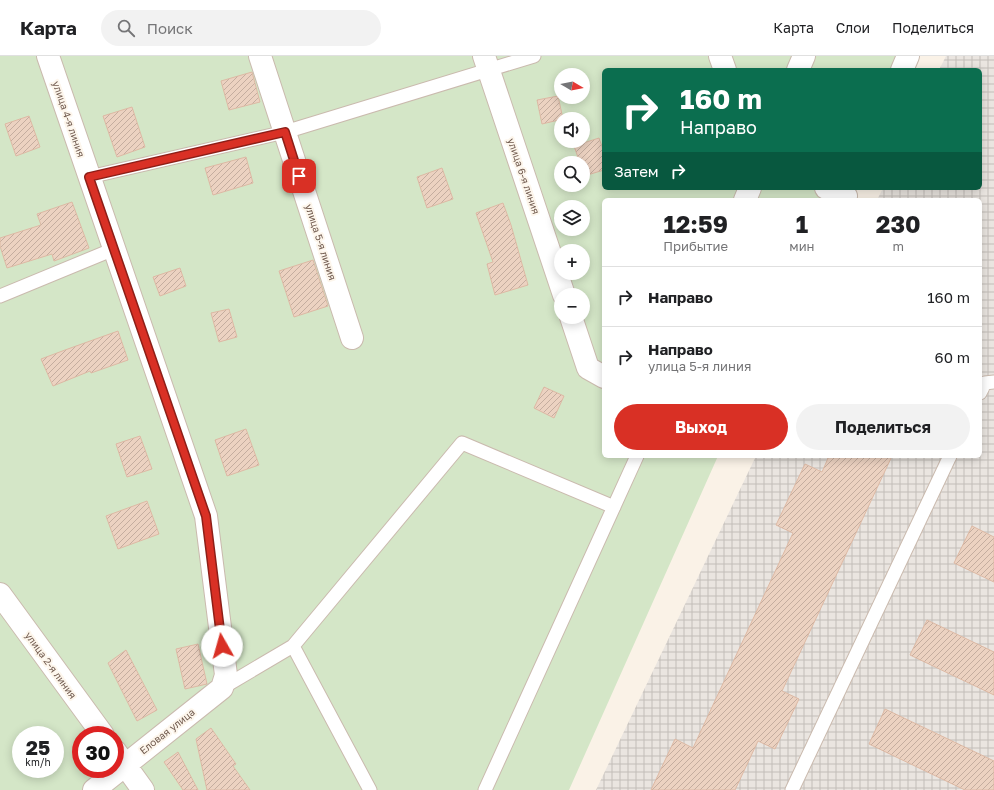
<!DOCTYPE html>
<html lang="ru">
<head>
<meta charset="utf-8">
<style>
	body { margin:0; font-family:"Golos Text",sans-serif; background:#f2f2f2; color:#202124; height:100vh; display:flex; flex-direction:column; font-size:15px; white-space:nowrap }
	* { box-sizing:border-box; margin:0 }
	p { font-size:13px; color:#757577 }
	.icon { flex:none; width:22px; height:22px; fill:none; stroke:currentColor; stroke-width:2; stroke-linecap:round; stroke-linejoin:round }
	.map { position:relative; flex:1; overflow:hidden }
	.side { position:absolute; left:602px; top:142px; width:380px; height:260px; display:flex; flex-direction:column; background:#fff; border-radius:6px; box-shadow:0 2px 10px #0003 }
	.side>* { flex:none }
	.top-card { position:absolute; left:602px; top:12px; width:380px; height:122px; border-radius:6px; box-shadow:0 2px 10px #0003; background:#0b6e4f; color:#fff; overflow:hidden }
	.needle { width:26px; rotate:100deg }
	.controls { position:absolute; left:554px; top:12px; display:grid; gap:8px }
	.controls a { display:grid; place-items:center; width:36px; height:36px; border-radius:50%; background:#fff; box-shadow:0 2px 10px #0003; font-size:20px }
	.speed { position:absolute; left:12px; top:670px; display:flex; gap:8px; font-size:20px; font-weight:700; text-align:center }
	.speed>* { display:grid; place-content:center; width:52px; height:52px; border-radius:50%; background:#fff; box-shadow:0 2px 10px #0003; line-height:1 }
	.speed small { font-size:10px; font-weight:400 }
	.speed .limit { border:6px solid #d22; background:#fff; color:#111 }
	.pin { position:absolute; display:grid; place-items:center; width:34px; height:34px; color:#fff; margin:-17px; border-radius:8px; box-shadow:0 2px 6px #0006 }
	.me { position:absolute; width:44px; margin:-22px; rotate:353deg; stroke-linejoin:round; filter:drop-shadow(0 0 3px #0008) }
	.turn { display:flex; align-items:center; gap:14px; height:84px; padding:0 12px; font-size:18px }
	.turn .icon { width:52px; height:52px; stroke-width:2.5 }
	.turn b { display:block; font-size:28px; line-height:34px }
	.then { display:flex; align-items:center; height:38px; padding:0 12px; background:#0003; gap:8px; font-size:15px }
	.eta { display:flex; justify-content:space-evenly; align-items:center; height:68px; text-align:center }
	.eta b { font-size:24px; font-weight:700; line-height:28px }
	.action { display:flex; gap:8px; margin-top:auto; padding:8px 12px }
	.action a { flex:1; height:46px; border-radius:24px; background:#d93025; color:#fff; font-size:16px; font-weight:700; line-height:46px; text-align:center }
	.action a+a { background:#f2f2f2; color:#202124 }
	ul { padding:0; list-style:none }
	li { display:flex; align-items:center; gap:12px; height:60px; padding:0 12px; border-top:1px solid #e0e0e0 }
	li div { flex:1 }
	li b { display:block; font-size:15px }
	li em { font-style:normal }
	header { display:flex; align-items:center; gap:24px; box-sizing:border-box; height:56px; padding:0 20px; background:#fff; border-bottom:1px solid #e0e0e0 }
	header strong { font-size:19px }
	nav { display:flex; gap:22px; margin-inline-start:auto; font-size:14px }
	.search { width:280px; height:36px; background:#f2f2f2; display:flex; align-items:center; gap:10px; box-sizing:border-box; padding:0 14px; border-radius:22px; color:#757577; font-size:15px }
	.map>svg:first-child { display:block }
	.industrial { fill:url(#industrial-grid) }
	.green { fill:#d4e6c7; fill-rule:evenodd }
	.building { fill:url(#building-hatch); stroke:#ddb9a4 }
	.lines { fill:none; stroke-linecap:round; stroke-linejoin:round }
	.service-casing { stroke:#cabaae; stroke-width:15 }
	.minor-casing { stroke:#cabaae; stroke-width:24 }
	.service { stroke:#fff; stroke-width:13 }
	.minor { stroke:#fff; stroke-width:22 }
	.route-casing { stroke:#8d1f18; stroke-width:10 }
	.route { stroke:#d93025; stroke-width:7 }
	.labels { text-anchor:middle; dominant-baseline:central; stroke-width:4; stroke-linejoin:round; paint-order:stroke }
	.street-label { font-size:10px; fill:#705a4e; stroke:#fdf6ec }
</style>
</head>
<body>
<header>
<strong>Карта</strong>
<div class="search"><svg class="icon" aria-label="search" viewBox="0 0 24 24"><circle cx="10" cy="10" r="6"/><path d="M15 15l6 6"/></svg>Поиск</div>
<nav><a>Карта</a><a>Слои</a><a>Поделиться</a></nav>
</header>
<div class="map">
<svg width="994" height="734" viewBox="0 0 994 734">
	<defs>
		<pattern id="industrial-grid" width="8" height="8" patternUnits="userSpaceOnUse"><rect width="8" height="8" fill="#eae5e0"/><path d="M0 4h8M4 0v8" fill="none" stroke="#c2bdb8"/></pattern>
		<pattern id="building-hatch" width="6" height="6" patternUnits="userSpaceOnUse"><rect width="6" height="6" fill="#ecd2c1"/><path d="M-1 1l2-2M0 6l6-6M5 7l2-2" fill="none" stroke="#c4ad9f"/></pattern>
	</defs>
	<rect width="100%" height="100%" fill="#faf2e7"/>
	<path class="industrial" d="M 946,0 L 994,0 L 994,734 L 596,734 L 756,400 L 980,400 L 980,144 L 877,144 L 883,132 L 980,132 L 980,14 L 939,14 Z"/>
	<path class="green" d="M 0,0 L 907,0 L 900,14 L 604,14 L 604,132 L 844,132 L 839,144 L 604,144 L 604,400 L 718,400 L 569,734 L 0,734 ZM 561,19 L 583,19 L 583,41 L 561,41 ZM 561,63 L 583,63 L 583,85 L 561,85 ZM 561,107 L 583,107 L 583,129 L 561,129 ZM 561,151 L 583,151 L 583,173 L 561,173 ZM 561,195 L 583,195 L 583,217 L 561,217 ZM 561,239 L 583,239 L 583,261 L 561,261 ZM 21,679 L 55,679 L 55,713 L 21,713 ZM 81,679 L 115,679 L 115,713 L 81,713 Z"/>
	<path class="building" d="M 252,16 L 260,46 L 229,54 L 221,25 Z
		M 558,40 L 563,63 L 542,68 L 537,44 Z
		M 132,51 L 145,91 L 117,101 L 103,60 Z
		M 29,60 L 40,91 L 16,100 L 5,68 Z
		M 599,82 L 604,96 L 604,114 L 584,120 L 583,116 L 583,107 L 580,107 L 574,90 Z
		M 246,101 L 253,127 L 213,139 L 205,112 Z
		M 442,112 L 453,143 L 427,152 L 417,121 Z
		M 72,146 L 89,192 L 54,205 L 52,198 L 7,212 L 0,190 L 0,182 L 41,169 L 37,158 Z
		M 503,147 L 511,169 L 528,229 L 495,239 L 487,208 L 493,206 L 476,157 Z
		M 313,204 L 328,250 L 294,261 L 279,215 Z
		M 180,212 L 186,230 L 160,240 L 153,221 Z
		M 229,253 L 237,281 L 219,286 L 211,257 Z
		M 118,275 L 128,304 L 91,317 L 90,315 L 53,330 L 41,303 L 65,294 Z
		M 544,331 L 564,340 L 554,362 L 534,352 Z
		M 246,373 L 259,409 L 227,420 L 215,384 Z
		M 140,380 L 152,413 L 127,421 L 116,388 Z
		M 829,400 L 892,400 L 782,635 L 799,643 L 775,693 L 758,685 L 735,734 L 651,734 L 675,683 L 693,692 L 793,477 L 776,469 L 805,408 L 822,416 Z
		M 147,445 L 159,478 L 118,493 L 106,460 Z
		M 972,470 L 994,481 L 994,526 L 954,507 Z
		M 927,564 L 994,596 L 994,639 L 910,599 Z
		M 198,588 L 207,628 L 185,633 L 176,593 Z
		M 126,594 L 157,654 L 137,665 L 108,607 Z
		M 885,653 L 994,705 L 994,734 L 965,734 L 869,688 Z
		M 211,672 L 236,708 L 233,710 L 250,734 L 207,734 L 196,683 Z
		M 178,696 L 198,734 L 183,734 L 164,706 Z"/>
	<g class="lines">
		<g class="service-casing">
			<path id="service" d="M 89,121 L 285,76 L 534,0
				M 0,240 L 114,193
				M 980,337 L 985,327 L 994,326
				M 293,590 L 462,387 L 614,451
				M 222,632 L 293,590 L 370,734
				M 485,734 L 637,400
				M 792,734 L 950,400"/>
		</g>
		<g class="minor-casing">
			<path id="minor" d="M 48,0 L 206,460 L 226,619 L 222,632 L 94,734
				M 260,0 L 352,282
				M 484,0 L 564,239
				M 720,0 L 725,14
				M 798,14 L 804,0
				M 902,14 L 908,0
				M 826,132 L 846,140
				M 745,144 L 750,132
				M 571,261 L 588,312 L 604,321
				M 0,538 L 103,679
				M 115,695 L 143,734"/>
		</g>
		<use href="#service" class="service"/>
		<use href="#minor" class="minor"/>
	</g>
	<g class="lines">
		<g class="route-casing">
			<path id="route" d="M 222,590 L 206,460 L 89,121 L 285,76 L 299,120"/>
		</g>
		<use href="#route" class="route"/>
	</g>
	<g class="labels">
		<g class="street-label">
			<text transform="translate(69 63) rotate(71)">улица 4-я линия</text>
			<text transform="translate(524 120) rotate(71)">улица 6-я линия</text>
			<text transform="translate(321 186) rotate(72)">улица 5-я линия</text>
			<text transform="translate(51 609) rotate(54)">улица 2-я линия</text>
			<text transform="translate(167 675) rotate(-38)">Еловая улица</text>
		</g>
	</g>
</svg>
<div class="controls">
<a><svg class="needle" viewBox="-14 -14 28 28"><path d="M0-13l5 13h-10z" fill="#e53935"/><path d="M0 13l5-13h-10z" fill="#757577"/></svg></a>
<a><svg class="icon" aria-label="sound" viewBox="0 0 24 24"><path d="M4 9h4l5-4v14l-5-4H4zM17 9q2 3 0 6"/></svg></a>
<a><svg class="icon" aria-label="search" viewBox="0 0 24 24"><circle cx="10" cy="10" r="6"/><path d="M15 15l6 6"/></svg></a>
<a><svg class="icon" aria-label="layers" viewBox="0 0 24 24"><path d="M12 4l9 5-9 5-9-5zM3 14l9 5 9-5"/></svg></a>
<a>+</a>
<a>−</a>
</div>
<div class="speed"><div>25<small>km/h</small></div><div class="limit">30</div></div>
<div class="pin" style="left:299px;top:120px;background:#d93025"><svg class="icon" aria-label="arrive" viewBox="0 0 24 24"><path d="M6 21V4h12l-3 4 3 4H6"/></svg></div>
<svg class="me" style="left:222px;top:590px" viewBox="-20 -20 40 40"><circle r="19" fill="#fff"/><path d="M0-13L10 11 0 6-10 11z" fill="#d93025"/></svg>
<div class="top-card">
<div class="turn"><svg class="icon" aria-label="right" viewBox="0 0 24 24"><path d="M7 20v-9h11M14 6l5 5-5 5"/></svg><div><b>160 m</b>Направо</div></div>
<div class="then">Затем<svg class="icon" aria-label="right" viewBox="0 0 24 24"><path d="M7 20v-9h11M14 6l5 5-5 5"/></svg></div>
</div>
<section class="side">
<div class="eta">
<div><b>12:59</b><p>Прибытие</p></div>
<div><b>1</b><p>мин</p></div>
<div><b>230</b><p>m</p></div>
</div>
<ul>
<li><svg class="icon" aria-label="right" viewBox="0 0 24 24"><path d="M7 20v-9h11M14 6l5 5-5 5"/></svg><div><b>Направо</b></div><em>160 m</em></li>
<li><svg class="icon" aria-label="right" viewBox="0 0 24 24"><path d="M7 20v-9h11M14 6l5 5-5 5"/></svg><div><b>Направо</b><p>улица 5-я линия</p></div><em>60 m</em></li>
</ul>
<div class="action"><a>Выход</a><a>Поделиться</a></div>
</section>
</div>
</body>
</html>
